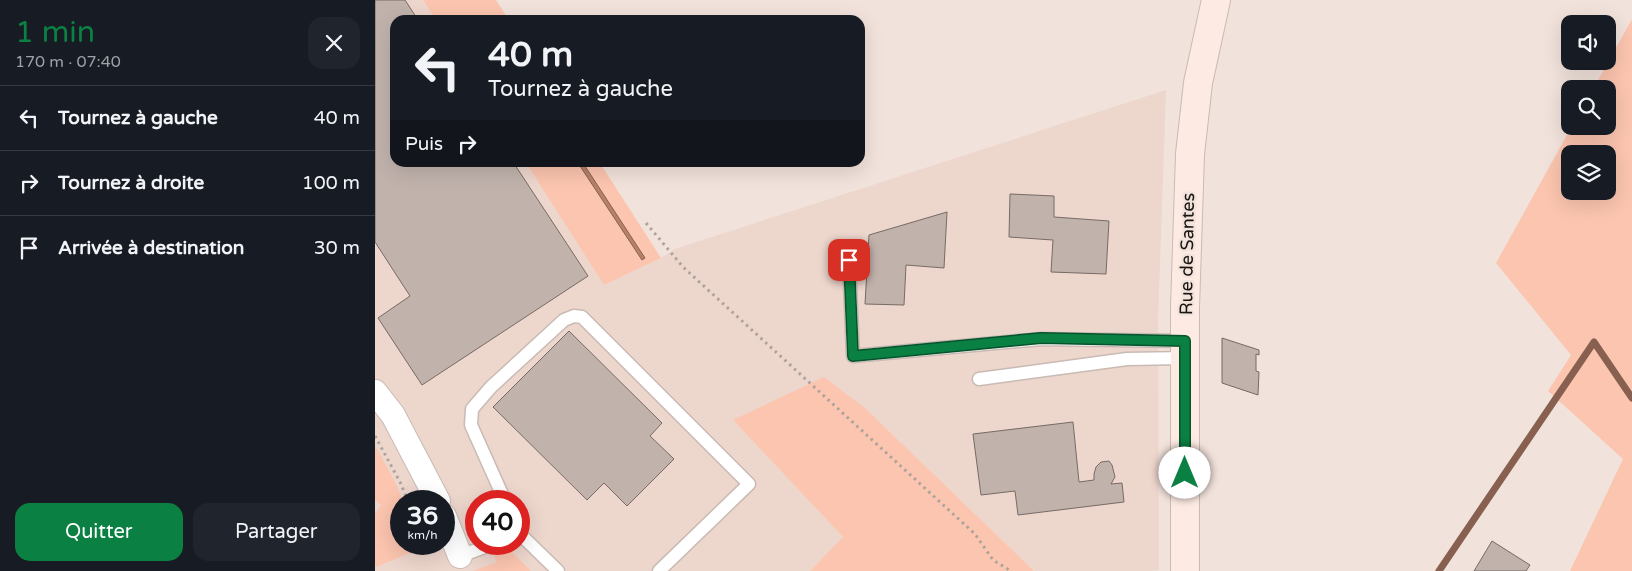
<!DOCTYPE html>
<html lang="fr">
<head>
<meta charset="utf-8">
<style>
	body { margin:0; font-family:"Varela Round",sans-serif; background:#20242c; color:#f1f3f6; height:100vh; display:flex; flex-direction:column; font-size:19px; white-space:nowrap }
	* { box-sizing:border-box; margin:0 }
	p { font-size:16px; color:#9ea1a6 }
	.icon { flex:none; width:28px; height:28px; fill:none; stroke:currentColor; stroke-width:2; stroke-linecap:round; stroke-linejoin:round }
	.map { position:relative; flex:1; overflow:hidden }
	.side { display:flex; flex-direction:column; background:#171b24; width:375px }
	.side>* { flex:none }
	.guide { position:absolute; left:15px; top:15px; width:475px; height:152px; border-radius:15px; box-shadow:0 5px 20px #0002; background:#171b24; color:#f1f3f6; overflow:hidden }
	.controls { position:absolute; left:1186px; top:15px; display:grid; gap:10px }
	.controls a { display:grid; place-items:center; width:55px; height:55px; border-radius:10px; background:#171b24; box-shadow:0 5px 20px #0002; font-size:25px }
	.speed { position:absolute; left:15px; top:490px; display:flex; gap:10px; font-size:25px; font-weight:700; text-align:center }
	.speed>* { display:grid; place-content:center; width:65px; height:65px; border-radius:50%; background:#171b24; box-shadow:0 5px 20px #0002; line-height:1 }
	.speed small { font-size:12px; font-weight:400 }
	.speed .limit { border:8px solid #d22; background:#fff; color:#111 }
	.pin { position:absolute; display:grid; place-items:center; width:42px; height:42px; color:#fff; margin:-21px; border-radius:10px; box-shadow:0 2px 8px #0006 }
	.me { position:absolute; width:55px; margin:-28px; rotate:0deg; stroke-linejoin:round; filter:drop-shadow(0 0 4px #0008) }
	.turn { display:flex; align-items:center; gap:18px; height:105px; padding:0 15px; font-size:22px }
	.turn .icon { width:65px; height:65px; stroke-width:2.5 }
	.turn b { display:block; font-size:35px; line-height:42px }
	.then { display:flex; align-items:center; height:48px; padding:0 15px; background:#0003; gap:10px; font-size:19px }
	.round { display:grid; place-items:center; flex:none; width:52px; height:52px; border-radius:15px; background:#20242c }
	.head { display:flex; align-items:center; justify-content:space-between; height:85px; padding:0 15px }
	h1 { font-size:30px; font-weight:600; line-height:38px; color:#0b8043 }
	.action { display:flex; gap:10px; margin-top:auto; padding:10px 15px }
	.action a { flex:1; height:58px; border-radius:15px; background:#0b8043; color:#fff; font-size:20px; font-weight:600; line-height:58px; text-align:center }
	.action a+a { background:#20242c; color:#f1f3f6 }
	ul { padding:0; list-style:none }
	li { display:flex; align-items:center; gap:15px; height:65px; padding:0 15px; border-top:1px solid #363941 }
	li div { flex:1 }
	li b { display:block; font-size:19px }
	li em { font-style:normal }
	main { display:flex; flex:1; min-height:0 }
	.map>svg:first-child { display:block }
	.built { fill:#edd6cc; fill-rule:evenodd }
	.green { fill:#fbc5af; fill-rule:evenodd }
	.water { fill:#b78169; stroke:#88604f }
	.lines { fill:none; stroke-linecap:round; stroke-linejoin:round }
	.stream { stroke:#88604f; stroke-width:7 }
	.building { fill:#c1b2ac; stroke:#776a64 }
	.lane-casing { stroke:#c9bab4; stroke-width:15 }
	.street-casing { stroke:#c9bab4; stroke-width:26 }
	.secondary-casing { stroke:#c9bab4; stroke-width:30 }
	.path { stroke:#aea29d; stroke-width:3; stroke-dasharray:2.5 4; stroke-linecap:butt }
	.lane { stroke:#fff; stroke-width:12 }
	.street { stroke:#fff; stroke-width:24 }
	.secondary { stroke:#fdeae2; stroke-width:28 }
	.route-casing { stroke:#07532c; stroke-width:12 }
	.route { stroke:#0b8043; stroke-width:9 }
	.labels { text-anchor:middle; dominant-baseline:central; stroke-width:4.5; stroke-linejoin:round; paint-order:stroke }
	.street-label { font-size:18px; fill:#1a1412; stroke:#f1e2db }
</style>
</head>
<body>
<main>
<section class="side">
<div class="head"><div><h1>1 min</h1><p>170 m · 07:40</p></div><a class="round"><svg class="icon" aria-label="close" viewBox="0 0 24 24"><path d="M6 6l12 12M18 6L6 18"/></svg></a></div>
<ul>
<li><svg class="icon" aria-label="left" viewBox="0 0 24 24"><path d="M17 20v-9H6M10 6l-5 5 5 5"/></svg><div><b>Tournez à gauche</b></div><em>40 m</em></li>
<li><svg class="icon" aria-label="right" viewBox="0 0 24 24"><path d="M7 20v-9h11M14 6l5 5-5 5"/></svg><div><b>Tournez à droite</b></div><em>100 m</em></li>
<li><svg class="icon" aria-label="arrive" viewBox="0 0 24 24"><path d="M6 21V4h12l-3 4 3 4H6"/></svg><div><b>Arrivée à destination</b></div><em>30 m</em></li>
</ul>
<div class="action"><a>Quitter</a><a>Partager</a></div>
</section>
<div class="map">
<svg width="1257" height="571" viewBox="0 0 1257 571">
	<rect width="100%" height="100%" fill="#f1e2db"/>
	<path class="built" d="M 0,0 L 48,0 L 61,20 L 20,20 L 20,162 L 151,163 L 229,285 L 286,258 L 300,249 L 791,90 L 783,321 L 784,570 L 776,571 L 659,571 L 491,409 L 358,420 L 468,537 L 435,571 L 0,571 ZM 26,501 L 69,501 L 69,544 L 26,544 ZM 101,501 L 144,501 L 144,544 L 101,544 Z"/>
	<path class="green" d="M 48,0 L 121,0 L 134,20 L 61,20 Z
		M 1257,19 L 1257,571 L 1195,571 L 1248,459 L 1173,391 L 1196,355 L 1121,263 L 1197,126 L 1232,126 L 1232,89 L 1218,89 ZM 1195,154 L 1232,154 L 1232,191 L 1195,191 Z
		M 151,163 L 225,163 L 286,258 L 229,285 Z
		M 449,377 L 491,409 L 659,571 L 435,571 L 468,537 L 358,420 Z
		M 0,445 L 21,484 L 28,501 L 26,501 L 26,544 L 37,544 L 40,551 L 1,567 L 0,566 L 0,514 L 6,505 L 0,500 Z
		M 135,550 L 156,571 L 98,571 L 122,562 L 119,556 Z"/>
	<path class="water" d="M 203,163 L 208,163 L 270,258 L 267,260 Z"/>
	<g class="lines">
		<path class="stream" d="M 1064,571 L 1219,342 L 1257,398"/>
	</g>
	<path class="building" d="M 0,0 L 30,0 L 43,20 L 20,20 L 20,162 L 138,162 L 213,276 L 47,385 L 3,318 L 35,296 L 0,242 Z
		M 635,194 L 679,196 L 679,217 L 734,221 L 731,274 L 676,272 L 678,240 L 634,237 Z
		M 572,212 L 569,268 L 531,265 L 529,305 L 490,304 L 494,235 Z
		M 194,331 L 287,423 L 275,436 L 299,459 L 252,506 L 229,483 L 212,500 L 118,407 Z
		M 847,338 L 884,350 L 884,355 L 881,354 L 881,371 L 884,372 L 883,395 L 847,383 Z
		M 698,422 L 704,482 L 719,480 L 719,474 L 721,467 L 726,462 L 734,461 L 737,465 L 740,477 L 736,484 L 747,483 L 749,502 L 643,515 L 640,491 L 606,495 L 598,434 Z
		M 1117,541 L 1155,565 L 1151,571 L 1099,571 Z"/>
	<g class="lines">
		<g class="lane-casing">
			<path id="lane" d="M 474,260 L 478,356 L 666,339 L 810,341
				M 604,379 L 752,359 L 810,358
				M 130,501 L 96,425 L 97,409 L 116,387 L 189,320 L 199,316 L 207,317 L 374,484 L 284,571
				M 144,533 L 183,571
				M 85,556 L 118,544"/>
		</g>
		<g class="street-casing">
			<path id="street" d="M 0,392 L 18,415 L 63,501
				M 69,516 L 85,556"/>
		</g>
		<g class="secondary-casing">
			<path id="secondary" d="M 810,571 L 810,308 L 815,154 L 823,83 L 841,0"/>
		</g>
		<path class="path" d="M 271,223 L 308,267 L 600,534 L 618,560 L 636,571
			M 0,436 L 25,482 L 33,501
			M 50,544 L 51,547"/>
		<use href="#lane" class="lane"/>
		<use href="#street" class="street"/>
		<use href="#secondary" class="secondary"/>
	</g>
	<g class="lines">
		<g class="route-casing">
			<path id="route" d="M 474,260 L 478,356 L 666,338 L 810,341 L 810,473"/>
		</g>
		<use href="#route" class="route"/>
	</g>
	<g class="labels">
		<g class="street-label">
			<text transform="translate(812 254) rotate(-89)">Rue de Santes</text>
		</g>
	</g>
</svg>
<div class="controls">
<a><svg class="icon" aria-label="sound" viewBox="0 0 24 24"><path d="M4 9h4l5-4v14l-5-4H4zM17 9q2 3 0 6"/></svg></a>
<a><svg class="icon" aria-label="search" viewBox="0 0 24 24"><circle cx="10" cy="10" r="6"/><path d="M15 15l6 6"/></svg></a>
<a><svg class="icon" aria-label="layers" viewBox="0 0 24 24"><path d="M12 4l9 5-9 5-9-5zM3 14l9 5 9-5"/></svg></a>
</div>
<div class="speed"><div>36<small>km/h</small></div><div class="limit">40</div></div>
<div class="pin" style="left:474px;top:260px;background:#d93025"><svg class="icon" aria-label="arrive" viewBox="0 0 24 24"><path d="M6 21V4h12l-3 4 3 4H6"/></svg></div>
<svg class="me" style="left:810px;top:473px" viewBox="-20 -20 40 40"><circle r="19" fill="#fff"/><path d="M0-13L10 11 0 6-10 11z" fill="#0b8043"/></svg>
<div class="guide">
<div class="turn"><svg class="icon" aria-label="left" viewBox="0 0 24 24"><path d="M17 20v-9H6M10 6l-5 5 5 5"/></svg><div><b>40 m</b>Tournez à gauche</div></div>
<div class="then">Puis<svg class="icon" aria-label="right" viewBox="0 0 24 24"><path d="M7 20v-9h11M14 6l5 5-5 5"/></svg></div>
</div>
</div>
</main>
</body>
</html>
